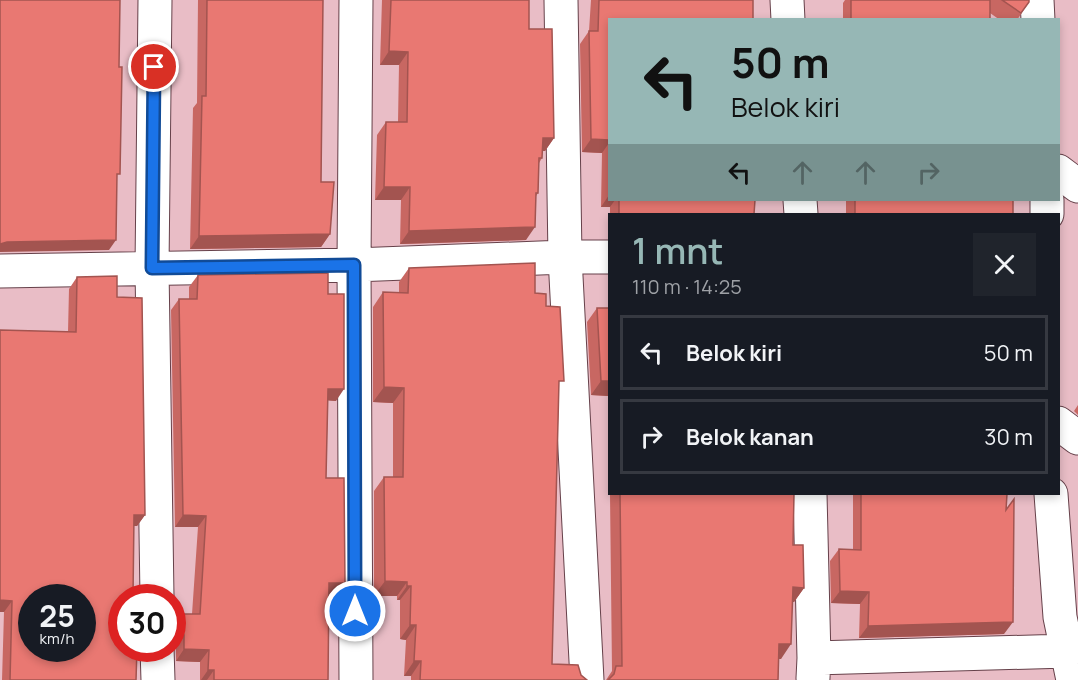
<!DOCTYPE html>
<html lang="id">
<head>
<meta charset="utf-8">
<style>
	body { margin:0; font-family:Manrope,sans-serif; background:#20242c; color:#f1f3f6; height:100vh; display:flex; flex-direction:column; font-size:22px; white-space:nowrap }
	* { box-sizing:border-box; margin:0 }
	p { font-size:20px; color:#9ea1a6 }
	.icon { flex:none; width:33px; height:33px; fill:none; stroke:currentColor; stroke-width:2; stroke-linecap:round; stroke-linejoin:round }
	.map { position:relative; flex:1; overflow:hidden }
	.details { position:absolute; left:608px; top:213px; width:452px; height:282px; display:flex; flex-direction:column; background:#171b24; border-radius:0px; box-shadow:0 3px 9px #0003 }
	.details>* { flex:none }
	.banner { position:absolute; left:608px; top:18px; width:452px; height:183px; border-radius:0px; box-shadow:0 3px 9px #0003; background:#96b7b5; color:#111; overflow:hidden }
	.speed { position:absolute; left:18px; top:584px; display:flex; gap:12px; font-size:30px; font-weight:700; text-align:center }
	.speed>* { display:grid; place-content:center; width:78px; height:78px; border-radius:50%; background:#171b24; box-shadow:0 3px 9px #0003; line-height:1 }
	.speed small { font-size:15px; font-weight:400 }
	.speed .limit { border:9px solid #d22; background:#fff; color:#111 }
	.pin { position:absolute; display:grid; place-items:center; width:51px; height:51px; color:#fff; margin:-26px; border:3px solid #fff; border-radius:50%; box-shadow:0 2px 6px #0007 }
	.me { position:absolute; width:66px; margin:-33px; rotate:0deg; stroke-linejoin:round; filter:drop-shadow(0 0 4px #0008) }
	.turn { display:flex; align-items:center; gap:21px; height:126px; padding:0 24px; font-size:27px }
	.turn .icon { width:78px; height:78px; stroke-width:2.5 }
	.turn b { display:block; font-size:42px; line-height:51px }
	.lanes { display:flex; align-items:center; height:57px; padding:0 24px; background:#0003; justify-content:center; gap:30px; direction:ltr }
	.lanes .off { opacity:.35 }
	.round { display:grid; place-items:center; flex:none; width:63px; height:63px; border-radius:0px; background:#20242c }
	.summary { display:flex; align-items:center; justify-content:space-between; height:102px; padding:0 24px }
	h1 { font-size:36px; font-weight:600; line-height:45px; color:#96b7b5 }
	ul { padding:0; list-style:none }
	li { display:flex; align-items:center; gap:18px; height:75px; margin:0 12px 9px; padding:0 12px; border:3px solid #363941; border-radius:0px }
	li div { flex:1 }
	li b { display:block; font-size:22px }
	li em { font-style:normal }
	.map>svg:first-child { display:block }
	.lines { fill:none; stroke-linecap:round; stroke-linejoin:round }
	.minor-casing { stroke:#66414a; stroke-width:35 }
	.minor { stroke:#fff; stroke-width:33 }
	.wall { fill:#c86762 }
	.shaded-wall { fill:#a35450 }
	.building { fill:#e97872; stroke:#a35450; stroke-width:1.5; fill-rule:evenodd }
	.route-casing { stroke:#114b97; stroke-width:15 }
	.route { stroke:#1a73e8; stroke-width:10 }
</style>
</head>
<body>
<div class="map">
<svg width="1078" height="680" viewBox="0 0 1078 680">
	<rect width="100%" height="100%" fill="#e9bdc6"/>
	<g class="lines">
		<g class="minor-casing">
			<path id="minor" d="M 155,0 L 152,268 L 157,597
				M 356,0 L 354,265 L 356,680
				M 561,0 L 565,257 L 587,680
				M 787,0 L 788,20
				M 1037,0 L 1038,20
				M 1058,171 L 1078,186
				M 800,200 L 801,214
				M 1047,214 L 1047,200
				M 0,271 L 354,265 L 565,257 L 609,257
				M 1058,423 L 1078,438
				M 810,494 L 814,658 L 813,678
				M 1051,494 L 1060,617 L 1073,680
				M 157,648 L 158,680
				M 814,658 L 1067,651"/>
		</g>
		<use href="#minor" class="minor"/>
	</g>
	<path class="wall" d="M 198,0 L 323,0 L 321,182 L 330,234 L 321,247 L 190,249 L 193,108 L 197,103 Z
		M 382,0 L 529,0 L 529,29 L 554,138 L 545,151 L 542,151 L 542,158 L 539,163 L 538,193 L 536,196 L 526,240 L 400,244 L 401,200 L 375,200 L 377,135 L 386,122 L 398,122 L 399,65 L 380,65 Z
		M 591,0 L 753,0 L 609,20 L 609,200 L 755,200 L 754,214 L 610,214 L 610,207 L 601,207 L 602,153 L 582,152 L 580,44 L 589,31 Z
		M 845,0 L 1029,0 L 1029,2 L 1017,20 L 1000,20 L 990,13 L 990,20 L 843,20 L 843,3 Z
		M 846,200 L 1013,200 L 1013,214 L 846,214 Z
		M 409,268 L 535,293 L 546,306 L 559,387 L 552,664 L 581,675 L 587,680 L 411,680 L 411,676 L 404,676 L 406,640 L 400,639 L 400,600 L 397,600 L 397,596 L 374,596 L 374,491 L 384,477 L 393,477 L 393,403 L 373,402 L 373,307 L 383,292 L 399,293 L 399,282 Z
		M 198,275 L 328,294 L 336,401 L 328,400 L 326,478 L 345,583 L 337,595 L 329,594 L 328,680 L 200,680 L 200,662 L 176,661 L 176,647 L 173,638 L 172,614 L 192,614 L 198,527 L 175,527 L 171,310 L 179,299 L 189,299 L 189,287 Z
		M 77,277 L 117,297 L 145,515 L 137,526 L 134,526 L 122,597 L 139,660 L 137,660 L 136,680 L 2,680 L 4,612 L 0,612 L 0,330 L 68,332 L 69,289 Z
		M 597,308 L 609,308 L 609,410 L 609,396 L 591,395 L 587,322 Z
		M 1078,405 L 1078,415 L 1074,411 Z
		M 610,494 L 794,494 L 793,545 L 804,588 L 794,602 L 792,602 L 781,659 L 779,659 L 778,680 L 606,680 L 612,671 Z
		M 853,494 L 1007,494 L 1004,634 L 859,638 L 860,604 L 831,603 L 830,561 L 839,549 L 853,549 Z"/>
	<path class="shaded-wall" d="M 389,51 L 408,52 L 399,65 L 380,65 Z
		M 543,138 L 554,138 L 545,151 L 534,151 Z
		M 591,139 L 609,140 L 609,143 L 602,153 L 582,152 Z
		M 384,187 L 410,187 L 401,200 L 375,200 Z
		M 609,195 L 609,200 L 615,200 L 610,207 L 601,207 Z
		M 535,227 L 526,240 L 400,244 L 409,231 Z
		M 330,234 L 321,247 L 190,249 L 199,236 Z
		M 116,240 L 109,250 L 0,252 L 0,244 L 7,242 Z
		M 601,381 L 609,381 L 609,396 L 591,395 Z
		M 384,387 L 404,388 L 393,403 L 373,402 Z
		M 328,389 L 344,389 L 336,401 L 320,400 Z
		M 134,515 L 145,515 L 137,526 L 126,526 Z
		M 183,515 L 206,516 L 198,527 L 175,527 Z
		M 385,581 L 407,582 L 397,596 L 374,596 Z
		M 329,583 L 345,583 L 337,595 L 321,594 Z
		M 407,586 L 411,586 L 400,600 L 397,600 Z
		M 793,587 L 804,588 L 794,602 L 782,602 Z
		M 840,591 L 869,592 L 860,604 L 831,603 Z
		M 0,600 L 12,601 L 4,612 L 0,612 Z
		M 1013,622 L 1004,634 L 859,638 L 868,626 Z
		M 410,625 L 416,625 L 406,640 L 400,639 Z
		M 779,644 L 791,644 L 781,659 L 769,659 Z
		M 137,648 L 147,648 L 139,660 L 129,659 Z
		M 184,649 L 209,650 L 200,662 L 176,661 Z
		M 414,661 L 421,661 L 411,676 L 404,676 Z
		M 208,670 L 214,670 L 207,680 L 201,680 Z"/>
	<path class="building" d="M 0,0 L 120,0 L 119,67 L 122,67 L 120,174 L 117,174 L 116,240 L 7,242 L 0,244 Z
		M 207,0 L 323,0 L 321,182 L 334,182 L 330,234 L 199,236 L 202,96 L 206,96 Z
		M 391,0 L 529,0 L 529,29 L 552,29 L 554,138 L 543,138 L 542,158 L 539,158 L 538,193 L 536,193 L 535,227 L 409,231 L 410,187 L 384,187 L 386,122 L 407,122 L 408,52 L 389,51 Z
		M 599,0 L 753,0 L 753,20 L 609,20 L 609,140 L 591,139 L 589,31 L 598,31 Z
		M 851,0 L 990,0 L 990,20 L 851,20 Z
		M 1002,0 L 1029,0 L 1029,2 L 1021,13 Z
		M 619,200 L 755,200 L 754,214 L 619,214 Z
		M 855,200 L 1013,200 L 1013,214 L 855,214 Z
		M 535,263 L 535,293 L 546,294 L 546,306 L 560,307 L 564,381 L 559,381 L 552,664 L 578,665 L 581,675 L 587,680 L 420,680 L 421,661 L 414,661 L 416,625 L 410,625 L 411,586 L 407,586 L 407,582 L 385,581 L 384,477 L 403,477 L 404,388 L 384,387 L 383,292 L 408,293 L 409,268 Z
		M 328,273 L 328,294 L 344,294 L 344,389 L 328,389 L 326,478 L 344,478 L 345,583 L 329,583 L 328,680 L 214,680 L 214,670 L 208,670 L 209,650 L 184,649 L 184,635 L 181,626 L 172,620 L 172,614 L 200,614 L 206,516 L 183,515 L 179,299 L 197,299 L 198,275 Z
		M 117,276 L 117,297 L 142,298 L 145,515 L 134,515 L 133,597 L 122,597 L 122,648 L 137,648 L 136,680 L 10,680 L 12,601 L 0,600 L 0,330 L 76,332 L 77,277 ZM 32,597 L 82,597 L 82,648 L 32,648 Z
		M 597,308 L 609,308 L 609,381 L 601,381 Z
		M 620,494 L 794,494 L 793,545 L 803,545 L 804,588 L 793,587 L 791,644 L 779,644 L 778,680 L 608,680 L 614,674 L 616,666 L 622,666 Z
		M 861,494 L 1007,494 L 1006,510 L 1014,499 L 1013,622 L 868,626 L 869,592 L 840,591 L 839,549 L 861,550 Z"/>
	<g class="lines">
		<g class="route-casing">
			<path id="route" d="M 154,67 L 152,268 L 354,265 L 355,611"/>
		</g>
		<use href="#route" class="route"/>
	</g>
</svg>
<div class="speed"><div>25<small>km/h</small></div><div class="limit">30</div></div>
<div class="pin" style="left:154px;top:67px;background:#d93025"><svg class="icon" aria-label="arrive" viewBox="0 0 24 24"><path d="M6 21V4h12l-3 4 3 4H6"/></svg></div>
<svg class="me" style="left:355px;top:611px" viewBox="-20 -20 40 40"><circle r="17" fill="#1a73e8" stroke="#fff" stroke-width="3"/><path d="M0-11L8 9 0 5-8 9z" fill="#fff"/></svg>
<div class="banner">
<div class="turn"><svg class="icon" aria-label="left" viewBox="0 0 24 24"><path d="M17 20v-9H6M10 6l-5 5 5 5"/></svg><div><b>50 m</b>Belok kiri</div></div>
<div class="lanes"><svg class="icon" aria-label="left" viewBox="0 0 24 24"><path d="M17 20v-9H6M10 6l-5 5 5 5"/></svg><svg class="icon off" aria-label="ahead" viewBox="0 0 24 24"><path d="M12 20V5M6 11l6-6 6 6"/></svg><svg class="icon off" aria-label="ahead" viewBox="0 0 24 24"><path d="M12 20V5M6 11l6-6 6 6"/></svg><svg class="icon off" aria-label="right" viewBox="0 0 24 24"><path d="M7 20v-9h11M14 6l5 5-5 5"/></svg></div>
</div>
<section class="details">
<div class="summary"><div><h1>1 mnt</h1><p>110 m · 14:25</p></div><a class="round"><svg class="icon" aria-label="close" viewBox="0 0 24 24"><path d="M6 6l12 12M18 6L6 18"/></svg></a></div>
<ul>
<li><svg class="icon" aria-label="left" viewBox="0 0 24 24"><path d="M17 20v-9H6M10 6l-5 5 5 5"/></svg><div><b>Belok kiri</b></div><em>50 m</em></li>
<li><svg class="icon" aria-label="right" viewBox="0 0 24 24"><path d="M7 20v-9h11M14 6l5 5-5 5"/></svg><div><b>Belok kanan</b></div><em>30 m</em></li>
</ul>
</section>
</div>
</body>
</html>
